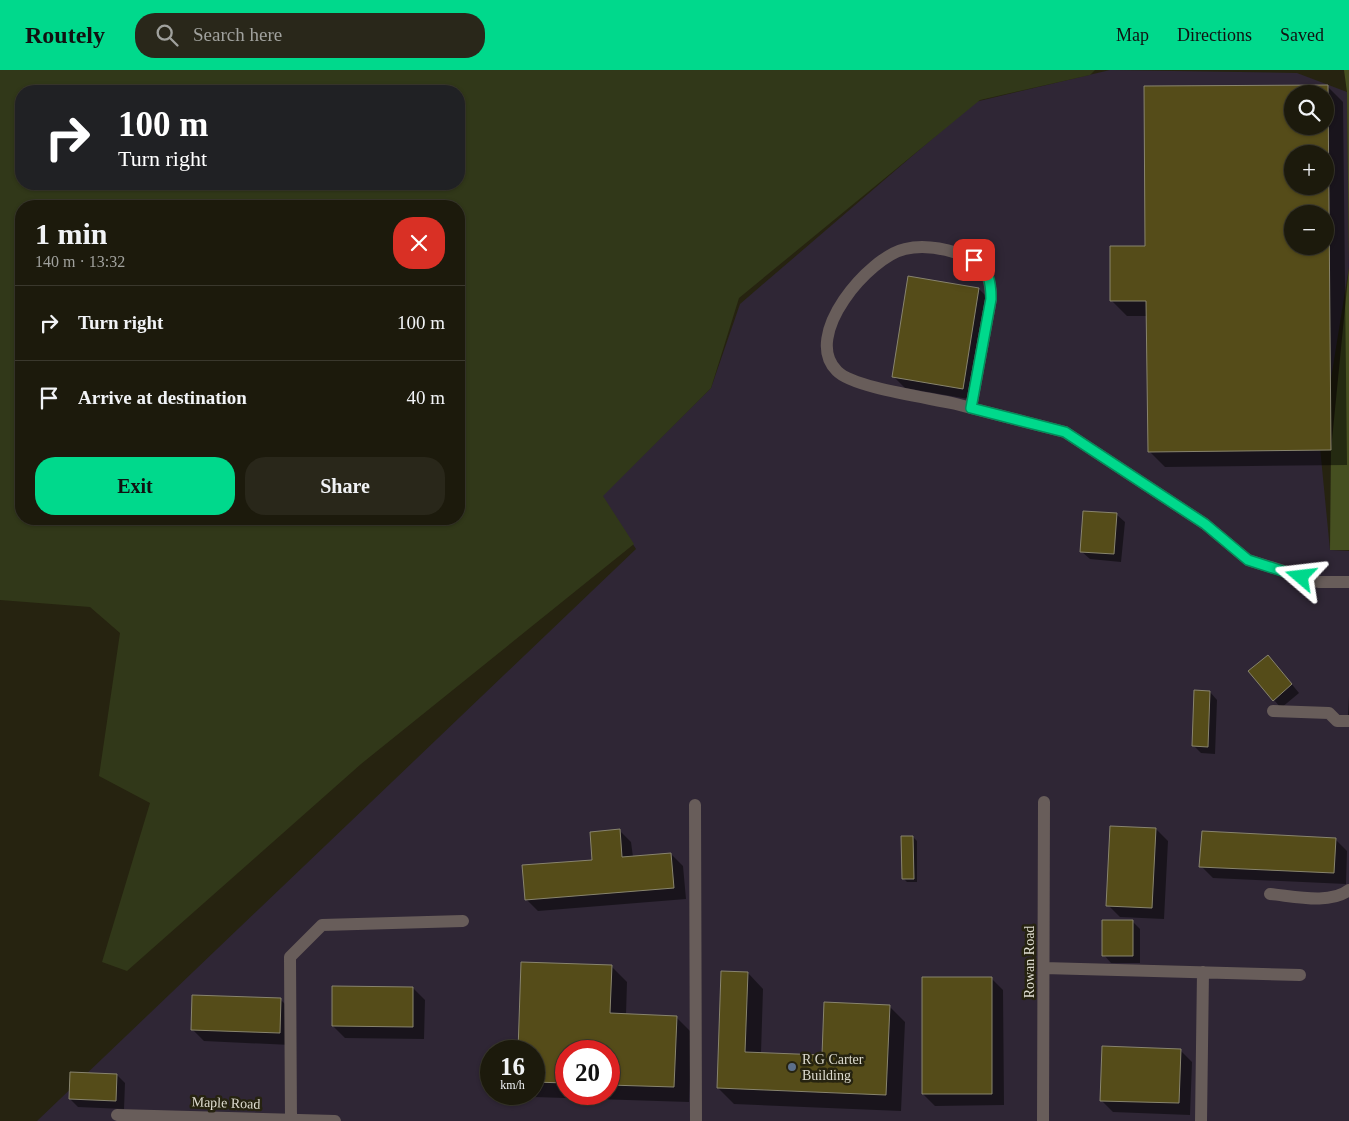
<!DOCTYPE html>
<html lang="en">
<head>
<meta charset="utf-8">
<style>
	body { margin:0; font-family:Georgia,serif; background:#29271a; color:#f1f3f6; height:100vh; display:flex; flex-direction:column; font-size:19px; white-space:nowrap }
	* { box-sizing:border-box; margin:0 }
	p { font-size:16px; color:#a0a19d }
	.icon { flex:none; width:28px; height:28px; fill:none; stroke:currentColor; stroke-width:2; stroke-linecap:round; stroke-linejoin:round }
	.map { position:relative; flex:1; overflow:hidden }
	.sheet { position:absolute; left:15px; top:130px; width:450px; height:325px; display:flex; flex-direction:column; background:#1c1a0c; border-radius:20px; box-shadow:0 1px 4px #0004,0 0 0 1px #3a382d }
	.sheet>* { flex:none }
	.guide { position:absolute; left:15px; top:15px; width:450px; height:105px; border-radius:20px; box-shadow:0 1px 4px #0004,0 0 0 1px #3a382d; background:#202124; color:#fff; overflow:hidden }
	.controls { position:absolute; left:1284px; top:15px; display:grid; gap:10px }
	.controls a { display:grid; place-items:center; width:50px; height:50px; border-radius:50%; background:#1c1a0c; box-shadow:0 1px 4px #0004,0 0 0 1px #3a382d; font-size:25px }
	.speed { position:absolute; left:480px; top:970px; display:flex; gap:10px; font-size:25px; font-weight:700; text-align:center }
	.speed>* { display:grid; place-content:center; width:65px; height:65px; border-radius:50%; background:#1c1a0c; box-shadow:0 1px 4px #0004,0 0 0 1px #3a382d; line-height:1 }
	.speed small { font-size:12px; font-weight:400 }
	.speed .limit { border:8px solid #d22; background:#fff; color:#111 }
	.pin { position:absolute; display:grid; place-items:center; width:42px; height:42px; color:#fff; margin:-21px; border-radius:10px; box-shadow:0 2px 8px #0006 }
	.me { position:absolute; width:55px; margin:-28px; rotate:287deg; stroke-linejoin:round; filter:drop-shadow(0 0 4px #0008) }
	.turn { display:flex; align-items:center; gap:18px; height:105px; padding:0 20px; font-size:22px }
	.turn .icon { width:65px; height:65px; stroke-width:2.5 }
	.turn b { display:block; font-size:35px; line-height:42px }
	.round { display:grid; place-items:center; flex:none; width:52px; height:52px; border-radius:20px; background:#29271a }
	.overview { display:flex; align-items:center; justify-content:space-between; height:85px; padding:0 20px }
	h1 { font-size:30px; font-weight:800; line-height:38px }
	.button { display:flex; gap:10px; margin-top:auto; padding:10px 20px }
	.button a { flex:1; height:58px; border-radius:20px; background:#00d98c; color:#111; font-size:20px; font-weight:800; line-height:58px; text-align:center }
	.button a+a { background:#29271a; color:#f1f3f6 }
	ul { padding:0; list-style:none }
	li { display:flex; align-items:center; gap:15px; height:75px; padding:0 20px; border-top:1px solid #3a382d }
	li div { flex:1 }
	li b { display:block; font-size:19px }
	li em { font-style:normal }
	header { display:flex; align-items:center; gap:30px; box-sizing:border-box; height:70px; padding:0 25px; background:#00d98c; color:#111 }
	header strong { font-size:24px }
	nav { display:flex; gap:28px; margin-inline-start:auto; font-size:18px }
	.search { width:350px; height:45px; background:#29271a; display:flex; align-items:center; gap:12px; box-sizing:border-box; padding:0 18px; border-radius:20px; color:#a0a19d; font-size:19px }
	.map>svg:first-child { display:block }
	.industrial { fill:#2f2635; fill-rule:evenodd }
	.green { fill:#313819; fill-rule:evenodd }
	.forest { fill:#454f20 }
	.shadow { fill:#0007; fill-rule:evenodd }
	.building { fill:#554c19; stroke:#88846e; fill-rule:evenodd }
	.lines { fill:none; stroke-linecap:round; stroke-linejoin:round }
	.minor { stroke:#685d5a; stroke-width:12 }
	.route-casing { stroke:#008d5b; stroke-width:12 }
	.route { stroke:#00d98c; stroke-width:9 }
	.service-dot { fill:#5c6f8a; stroke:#262310; stroke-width:2 }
	.labels { text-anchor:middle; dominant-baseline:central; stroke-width:5; stroke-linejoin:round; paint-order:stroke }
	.street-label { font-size:14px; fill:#dedcd0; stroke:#262310 }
	.poi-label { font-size:14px; fill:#dedcd0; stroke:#262310; text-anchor:start }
</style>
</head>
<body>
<header>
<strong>Routely</strong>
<div class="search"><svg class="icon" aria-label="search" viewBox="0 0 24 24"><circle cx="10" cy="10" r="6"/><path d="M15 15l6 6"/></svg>Search here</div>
<nav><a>Map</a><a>Directions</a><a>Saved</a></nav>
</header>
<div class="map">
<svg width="1349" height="1051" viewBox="0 0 1349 1051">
	<rect width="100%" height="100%" fill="#262310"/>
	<path class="industrial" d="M 1110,0 L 1297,3 L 1347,22 L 1349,197 L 1320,377 L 1330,480 L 1349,481 L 1349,1051 L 37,1051 L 636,479 L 602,426 L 711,318 L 740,234 L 975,32 ZM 1292,24 L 1325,24 L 1325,56 L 1292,56 ZM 1292,84 L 1325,84 L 1325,116 L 1292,116 ZM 1292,144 L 1325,144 L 1325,176 L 1292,176 ZM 491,981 L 534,981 L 534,1024 L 491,1024 ZM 566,981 L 609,981 L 609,1024 L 566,1024 Z"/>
	<path class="green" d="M 0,0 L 1095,0 L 1090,5 L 980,30 L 739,228 L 711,318 L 603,426 L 634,474 L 361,694 L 127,901 L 102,892 L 150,733 L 99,706 L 120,563 L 90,537 L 0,530 ZM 21,21 L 459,21 L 459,114 L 21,114 ZM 21,136 L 459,136 L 459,449 L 21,449 Z"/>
	<path class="forest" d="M 1344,0 L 1349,0 L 1349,480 L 1330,480 L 1331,380 L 1349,197 L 1347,22 Z"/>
	<path class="shadow" d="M 1327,16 L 1343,32 L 1347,395 L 1165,397 L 1149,381 L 1148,246 L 1127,246 L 1112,231 L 1147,177 L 1145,18 ZM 1292,24 L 1325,24 L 1325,56 L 1292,56 ZM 1292,84 L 1325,84 L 1325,116 L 1292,116 ZM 1292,144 L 1325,144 L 1325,176 L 1292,176 Z
		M 979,219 L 991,231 L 974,330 L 905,318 L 893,306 Z
		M 1117,445 L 1125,452 L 1121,492 L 1090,489 L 1082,482 Z
		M 1276,595 L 1299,623 L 1281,638 L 1274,630 Z
		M 1210,622 L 1217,630 L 1215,684 L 1201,683 L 1193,675 Z
		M 1349,626 L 1349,646 L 1348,645 Z
		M 1156,759 L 1168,771 L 1164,849 L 1120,847 L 1108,835 Z
		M 619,760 L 631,772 L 633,787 L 671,784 L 683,796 L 686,829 L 538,841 L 526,829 L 593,791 Z
		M 913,767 L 917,771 L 917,812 L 907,812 L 903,808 Z
		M 1335,769 L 1347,781 L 1346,814 L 1213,808 L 1201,796 Z
		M 1132,851 L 1140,859 L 1140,893 L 1111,893 L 1104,885 Z
		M 522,894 L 611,896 L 627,912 L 626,945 L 676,947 L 692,963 L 689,1032 L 534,1027 L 531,1024 L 534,1024 L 534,981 L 519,981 ZM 566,981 L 609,981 L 609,1024 L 566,1024 Z
		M 748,903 L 763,919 L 761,983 L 823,986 L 889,936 L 905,952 L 901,1041 L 734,1034 L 718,1018 Z
		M 991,908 L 1003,920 L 1004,1035 L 935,1036 L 923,1024 Z
		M 413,918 L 425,930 L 424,969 L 345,968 L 333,956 Z
		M 280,929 L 292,941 L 291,975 L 204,971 L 192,959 Z
		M 1180,980 L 1192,992 L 1190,1045 L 1113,1042 L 1101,1030 Z
		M 117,1005 L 125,1013 L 124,1039 L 78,1037 L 70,1029 Z"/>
	<path class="building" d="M 1328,15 L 1331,380 L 1148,382 L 1146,231 L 1110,231 L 1110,176 L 1145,176 L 1144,16 ZM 1292,24 L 1325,24 L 1325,56 L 1292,56 ZM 1292,84 L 1325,84 L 1325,116 L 1292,116 ZM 1292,144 L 1325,144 L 1325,176 L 1292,176 Z
		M 908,206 L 979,218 L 963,319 L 892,307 Z
		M 1083,441 L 1117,443 L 1114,484 L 1080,482 Z
		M 1268,585 L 1292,614 L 1273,631 L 1248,601 Z
		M 1194,620 L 1210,621 L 1208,677 L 1192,676 Z
		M 1110,756 L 1156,758 L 1152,838 L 1106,836 Z
		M 620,759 L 622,787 L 671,783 L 674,818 L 525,830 L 522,795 L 592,790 L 590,762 Z
		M 1202,761 L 1336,768 L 1334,803 L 1199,797 Z
		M 901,766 L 913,766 L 914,809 L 902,809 Z
		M 1102,850 L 1133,850 L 1133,886 L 1102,886 Z
		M 521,892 L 612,895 L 610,943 L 677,946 L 674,1017 L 609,1015 L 609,981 L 566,981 L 566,1013 L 534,1012 L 534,981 L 518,981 Z
		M 721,901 L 748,902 L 745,982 L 822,985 L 824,932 L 890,935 L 886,1025 L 717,1018 Z
		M 922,907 L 992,907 L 992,1024 L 922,1024 Z
		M 332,916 L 413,917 L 413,957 L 332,956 Z
		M 192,925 L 281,928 L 280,963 L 191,960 Z
		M 1102,976 L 1181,979 L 1179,1033 L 1100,1031 Z
		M 70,1002 L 117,1004 L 116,1031 L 69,1029 Z"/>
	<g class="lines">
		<path class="minor" d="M 971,338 L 991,229 C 991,204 983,189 957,183 C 941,178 922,175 905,179 C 869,187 801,266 837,301 C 853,318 931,328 956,334 L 971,338 L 1065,362 L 1205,454 L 1248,490 L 1319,512 L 1349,512
			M 1273,641 L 1329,643 L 1337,651 L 1349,651
			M 695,735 L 696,1051
			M 1270,824 C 1293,826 1330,835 1349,820
			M 1044,898 L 1300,905
			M 117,1045 L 335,1051
			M 291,1050 L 290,887 L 322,855 L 463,851
			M 1043,1051 L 1044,732
			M 1201,1051 L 1203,902"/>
	</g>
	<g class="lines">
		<g class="route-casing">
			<path id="route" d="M 974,190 C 989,200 991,212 991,229 L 971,338 L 1065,362 L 1205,454 L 1248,490 L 1301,507"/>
		</g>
		<use href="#route" class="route"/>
	</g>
	<circle class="service-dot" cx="792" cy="997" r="5"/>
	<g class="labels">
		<g class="street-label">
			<text transform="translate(1029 892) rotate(-90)">Rowan Road</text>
			<text transform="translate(226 1033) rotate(2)">Maple Road</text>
		</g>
		<g class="poi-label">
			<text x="802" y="989">R G Carter<tspan x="802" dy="16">Building</tspan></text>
		</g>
	</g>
</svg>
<div class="controls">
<a><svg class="icon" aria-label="search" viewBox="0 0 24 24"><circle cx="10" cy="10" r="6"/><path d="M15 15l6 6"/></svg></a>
<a>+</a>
<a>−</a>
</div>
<div class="speed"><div>16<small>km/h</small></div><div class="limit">20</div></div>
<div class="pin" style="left:974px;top:190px;background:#d93025"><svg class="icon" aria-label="arrive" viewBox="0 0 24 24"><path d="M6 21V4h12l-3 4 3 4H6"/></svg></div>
<svg class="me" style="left:1301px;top:507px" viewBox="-20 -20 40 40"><path d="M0-17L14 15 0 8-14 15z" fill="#00d98c" stroke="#fff" stroke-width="4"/></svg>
<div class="guide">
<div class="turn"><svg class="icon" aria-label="right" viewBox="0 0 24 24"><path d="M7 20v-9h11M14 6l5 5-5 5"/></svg><div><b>100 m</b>Turn right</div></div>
</div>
<section class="sheet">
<div class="overview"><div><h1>1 min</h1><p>140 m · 13:32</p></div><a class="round" style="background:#d93025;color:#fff"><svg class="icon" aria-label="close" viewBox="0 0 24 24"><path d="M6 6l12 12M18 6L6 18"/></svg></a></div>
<ul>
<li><svg class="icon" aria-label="right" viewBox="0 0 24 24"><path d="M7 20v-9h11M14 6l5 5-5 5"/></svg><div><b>Turn right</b></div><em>100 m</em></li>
<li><svg class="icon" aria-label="arrive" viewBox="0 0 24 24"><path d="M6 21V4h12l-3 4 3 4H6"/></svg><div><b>Arrive at destination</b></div><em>40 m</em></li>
</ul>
<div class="button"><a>Exit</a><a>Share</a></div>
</section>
</div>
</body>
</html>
